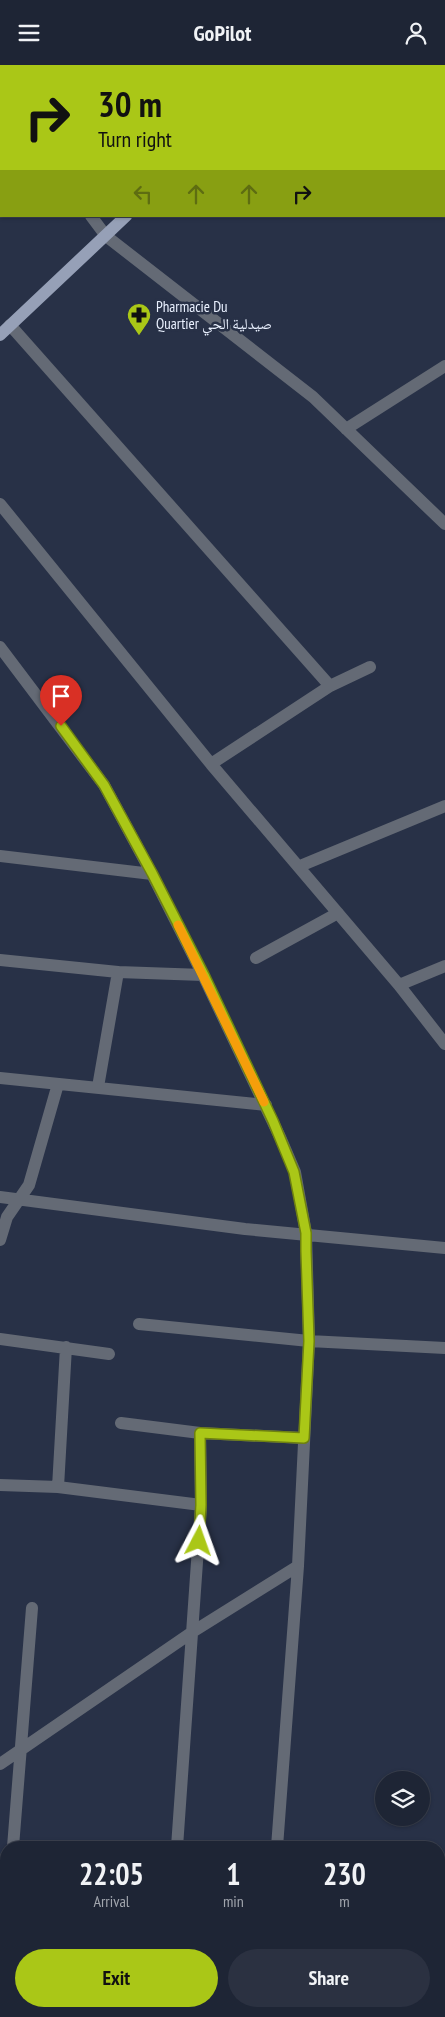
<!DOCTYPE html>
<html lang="en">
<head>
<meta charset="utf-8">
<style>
	body { margin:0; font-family:"PT Sans Narrow","Noto Naskh Arabic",sans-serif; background:#2b3141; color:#f1f3f6; height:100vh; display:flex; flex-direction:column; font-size:19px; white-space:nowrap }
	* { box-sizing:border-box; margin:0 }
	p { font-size:16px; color:#a1a5ad }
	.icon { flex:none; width:28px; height:28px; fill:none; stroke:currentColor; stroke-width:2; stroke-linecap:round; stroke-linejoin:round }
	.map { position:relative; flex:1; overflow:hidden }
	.drawer { position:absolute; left:0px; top:1776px; width:445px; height:176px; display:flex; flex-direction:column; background:#1e2535; border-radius:20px 20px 0 0; box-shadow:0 1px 4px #0004,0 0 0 1px #3c4250 }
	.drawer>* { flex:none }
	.banner { position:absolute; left:0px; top:0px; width:445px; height:152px; box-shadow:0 1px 4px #0004,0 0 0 1px #3c4250; background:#aac717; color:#111; overflow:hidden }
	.tools { position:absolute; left:375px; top:1706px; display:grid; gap:10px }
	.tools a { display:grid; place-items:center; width:55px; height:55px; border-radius:50%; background:#1e2535; box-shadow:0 1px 4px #0004,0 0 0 1px #3c4250; font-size:25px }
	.pin { position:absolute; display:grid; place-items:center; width:42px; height:42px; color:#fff; margin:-51px -21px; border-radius:50% 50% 50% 0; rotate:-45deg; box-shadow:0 0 5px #0007 }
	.pin .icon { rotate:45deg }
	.me { position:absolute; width:55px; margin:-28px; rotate:4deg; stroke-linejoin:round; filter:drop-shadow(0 0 4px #0008) }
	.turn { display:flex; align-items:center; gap:18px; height:105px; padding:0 15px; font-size:22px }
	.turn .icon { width:65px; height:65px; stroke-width:2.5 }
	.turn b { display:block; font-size:35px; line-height:42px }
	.lanes { display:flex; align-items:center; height:48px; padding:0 15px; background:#0003; justify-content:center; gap:25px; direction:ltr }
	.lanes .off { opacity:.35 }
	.eta { display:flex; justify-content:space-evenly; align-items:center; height:85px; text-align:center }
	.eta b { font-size:30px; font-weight:700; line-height:35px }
	.button { display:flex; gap:10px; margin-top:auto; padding:10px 15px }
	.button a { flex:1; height:58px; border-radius:30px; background:#aac717; color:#111; font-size:20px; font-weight:700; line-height:58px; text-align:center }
	.button a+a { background:#2b3141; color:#f1f3f6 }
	header { display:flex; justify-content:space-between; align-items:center; height:65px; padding:0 15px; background:#1e2535; font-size:22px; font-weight:700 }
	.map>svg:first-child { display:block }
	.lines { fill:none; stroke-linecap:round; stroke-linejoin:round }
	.minor { stroke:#646a75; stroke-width:12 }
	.major { stroke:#96a0b7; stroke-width:12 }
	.route-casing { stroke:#6e810f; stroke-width:12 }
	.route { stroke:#aac717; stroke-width:9 }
	.slow { stroke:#f59e0b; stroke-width:9 }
	.labels { text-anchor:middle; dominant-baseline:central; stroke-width:5; stroke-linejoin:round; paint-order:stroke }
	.poi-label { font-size:15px; fill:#eaf1ff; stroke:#283147; text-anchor:start }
</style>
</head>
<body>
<header><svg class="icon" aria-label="menu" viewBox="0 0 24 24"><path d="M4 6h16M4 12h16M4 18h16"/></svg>GoPilot<svg class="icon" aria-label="person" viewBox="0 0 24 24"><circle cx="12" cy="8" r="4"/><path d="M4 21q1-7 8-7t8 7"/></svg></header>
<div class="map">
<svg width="445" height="1952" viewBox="0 0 445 1952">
	<rect width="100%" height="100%" fill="#283147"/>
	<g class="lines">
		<path class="minor" d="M 209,0 L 210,1
			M 424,0 L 425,1
			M 0,30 L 1,32
			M 444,42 L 445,44
			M 91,151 L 106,171 L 313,332 L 445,459
			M 10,260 L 330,621
			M 346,364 L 445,301
			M 0,439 L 211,699 L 399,920 L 445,979
			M 0,582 L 104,720 L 152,809
			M 211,699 L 330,621 L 370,602
			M 0,791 L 152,809 L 203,910 L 280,1072 L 295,1107 L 306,1168 L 309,1276 L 298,1501 L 277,1782
			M 300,801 L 445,741
			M 256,893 L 338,848
			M 0,895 L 118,907 L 203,910
			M 399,920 L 445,901
			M 0,1013 L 266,1040
			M 98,1022 L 118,907
			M 0,1132 L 245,1164 L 445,1183
			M 0,1175 L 7,1152 L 29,1120 L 58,1019
			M 139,1259 L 309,1276 L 445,1283
			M 0,1274 L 109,1289
			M 121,1358 L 200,1368 L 304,1373
			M 0,1420 L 58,1422 L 201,1440
			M 58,1422 L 66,1282
			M 0,1699 L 194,1566 L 298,1501
			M 13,1782 L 32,1543
			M 177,1782 L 201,1440 L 200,1368
			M 439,1901 L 445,1901
			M 378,1946 L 378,1952
			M 0,1952 L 6,1870
			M 163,1952 L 164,1946
			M 264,1952 L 265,1946"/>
		<path class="major" d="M 277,1 L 278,0
			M 0,270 L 126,151"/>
	</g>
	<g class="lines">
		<g class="route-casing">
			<path id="route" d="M 61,661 L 104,720 L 152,808 L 204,910 L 273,1056 L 294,1107 L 306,1168 L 306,1186 L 309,1276 L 304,1373 L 200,1368 L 201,1440 L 199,1476"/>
		</g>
		<use href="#route" class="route"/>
		<path class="slow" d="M 178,860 L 264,1037"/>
	</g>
	<defs>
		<g id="pharmacy-pin" transform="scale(1.25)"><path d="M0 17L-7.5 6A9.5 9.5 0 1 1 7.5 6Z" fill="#aac717" stroke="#283147"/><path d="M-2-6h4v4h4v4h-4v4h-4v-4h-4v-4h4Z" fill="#111"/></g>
	</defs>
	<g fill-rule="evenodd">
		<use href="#pharmacy-pin" x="139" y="250"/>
	</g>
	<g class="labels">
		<g class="poi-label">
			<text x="156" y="241">Pharmacie Du<tspan x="156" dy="17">Quartier صيدلية الحي</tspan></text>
		</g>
	</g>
</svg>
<div class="tools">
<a><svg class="icon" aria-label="layers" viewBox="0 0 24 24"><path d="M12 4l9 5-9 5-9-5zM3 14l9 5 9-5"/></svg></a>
</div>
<div class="pin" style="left:61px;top:661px;background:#d93025"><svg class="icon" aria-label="arrive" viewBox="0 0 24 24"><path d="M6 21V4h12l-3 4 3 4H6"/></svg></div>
<svg class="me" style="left:199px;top:1476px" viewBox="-20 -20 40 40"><path d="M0-17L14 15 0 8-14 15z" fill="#aac717" stroke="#fff" stroke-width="4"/></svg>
<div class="banner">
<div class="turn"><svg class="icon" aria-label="right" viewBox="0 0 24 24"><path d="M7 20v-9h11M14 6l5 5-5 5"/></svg><div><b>30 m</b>Turn right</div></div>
<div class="lanes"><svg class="icon off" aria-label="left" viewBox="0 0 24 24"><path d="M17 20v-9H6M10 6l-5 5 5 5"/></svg><svg class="icon off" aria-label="ahead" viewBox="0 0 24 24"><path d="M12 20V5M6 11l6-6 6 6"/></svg><svg class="icon off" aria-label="ahead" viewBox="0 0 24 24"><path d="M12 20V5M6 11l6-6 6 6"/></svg><svg class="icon" aria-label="right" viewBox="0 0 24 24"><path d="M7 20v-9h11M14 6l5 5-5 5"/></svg></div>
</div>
<section class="drawer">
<div class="eta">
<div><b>22:05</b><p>Arrival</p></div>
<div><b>1</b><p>min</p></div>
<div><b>230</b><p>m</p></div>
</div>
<div class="button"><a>Exit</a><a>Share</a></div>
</section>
</div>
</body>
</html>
